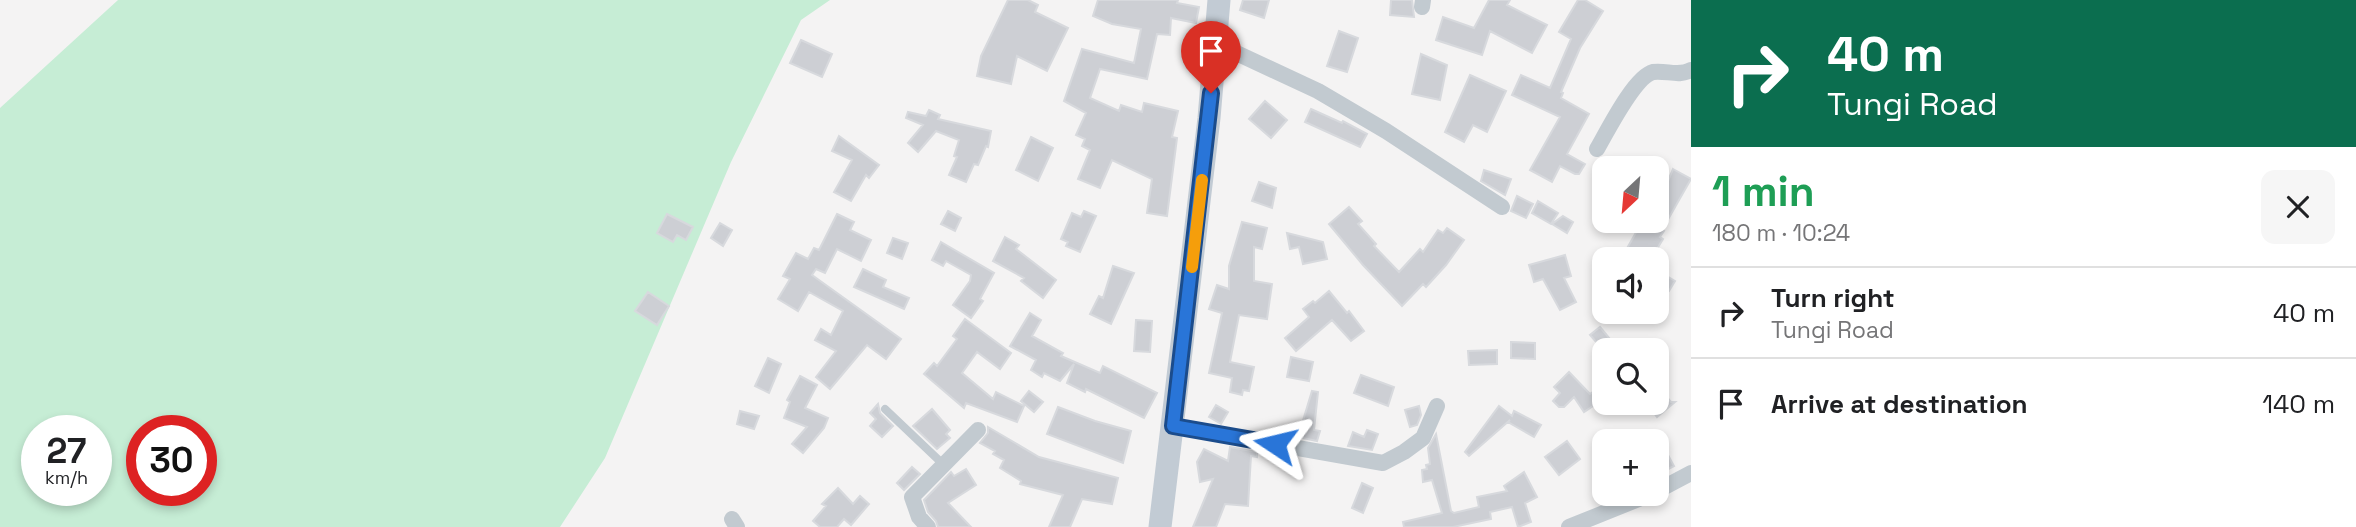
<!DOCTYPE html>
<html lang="en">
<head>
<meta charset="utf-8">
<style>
	body { margin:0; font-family:"Space Grotesk",sans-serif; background:#f6f6f6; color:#202124; height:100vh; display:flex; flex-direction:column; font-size:26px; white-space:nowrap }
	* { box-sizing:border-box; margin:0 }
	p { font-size:23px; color:#757577 }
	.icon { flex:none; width:38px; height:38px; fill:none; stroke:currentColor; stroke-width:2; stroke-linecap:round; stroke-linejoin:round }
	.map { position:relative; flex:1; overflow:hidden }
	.panel { display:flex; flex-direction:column; background:#fff; width:665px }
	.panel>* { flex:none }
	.guide { background:#0b6e4f; color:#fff; overflow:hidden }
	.needle { width:46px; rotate:206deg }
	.buttons { position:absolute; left:1592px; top:156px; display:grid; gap:14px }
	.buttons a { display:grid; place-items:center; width:77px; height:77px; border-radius:14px; background:#fff; box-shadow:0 4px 10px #0003; font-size:35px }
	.speed { position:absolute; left:21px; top:415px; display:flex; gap:14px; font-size:35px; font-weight:700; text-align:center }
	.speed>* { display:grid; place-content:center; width:91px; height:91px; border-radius:50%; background:#fff; box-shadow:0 4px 10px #0003; line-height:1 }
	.speed small { font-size:18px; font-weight:400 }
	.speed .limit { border:10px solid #d22; background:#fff; color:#111 }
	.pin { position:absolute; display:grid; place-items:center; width:60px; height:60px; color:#fff; margin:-72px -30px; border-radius:50% 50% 50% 0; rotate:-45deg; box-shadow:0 0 7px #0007 }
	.pin .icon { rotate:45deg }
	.me { position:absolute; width:77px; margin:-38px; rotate:280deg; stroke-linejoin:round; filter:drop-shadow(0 0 5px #0008) }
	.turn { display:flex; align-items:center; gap:24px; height:147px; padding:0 21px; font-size:32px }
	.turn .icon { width:91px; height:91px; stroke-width:2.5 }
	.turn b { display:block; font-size:49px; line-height:60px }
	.round { display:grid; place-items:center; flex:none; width:74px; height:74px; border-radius:14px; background:#f6f6f6 }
	.head { display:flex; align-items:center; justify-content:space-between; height:119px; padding:0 21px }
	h1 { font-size:42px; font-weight:700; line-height:52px; color:#1e9e55 }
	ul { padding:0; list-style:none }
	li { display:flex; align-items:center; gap:21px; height:91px; padding:0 21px; border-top:2px solid #e0e0e0 }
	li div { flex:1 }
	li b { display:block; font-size:26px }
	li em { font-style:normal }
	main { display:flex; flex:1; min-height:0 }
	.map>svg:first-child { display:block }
	.green { fill:#c6edd5; fill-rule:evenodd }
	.building { fill:#cdcfd4; stroke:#d7d9dd; stroke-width:2 }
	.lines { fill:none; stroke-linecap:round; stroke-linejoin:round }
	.service { stroke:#c2cad0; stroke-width:8 }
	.minor { stroke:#c2cad0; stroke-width:16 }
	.secondary { stroke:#c2cbd4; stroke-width:23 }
	.route-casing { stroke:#1b4c8c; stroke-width:18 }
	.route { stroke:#2975d8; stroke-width:12 }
	.slow { stroke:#f59e0b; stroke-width:12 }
</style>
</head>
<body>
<main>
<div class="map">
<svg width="1691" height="527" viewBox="0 0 1691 527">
	<rect width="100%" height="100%" fill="#f4f3f3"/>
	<path class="green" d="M 118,0 L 830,0 L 801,20 L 731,162 L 605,458 L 560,527 L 0,527 L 0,108 ZM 37,430 L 96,430 L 96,490 L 37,490 ZM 142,430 L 201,430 L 201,490 L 142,490 Z"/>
	<path class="building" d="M 1008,0 L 1028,0 L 1038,5 L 1035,12 L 1068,28 L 1047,71 L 1017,56 L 1011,84 L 977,76 L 981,56 Z
		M 1098,0 L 1178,0 L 1177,3 L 1199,7 L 1196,23 L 1171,18 L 1170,35 L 1157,34 L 1147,79 L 1100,69 L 1090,98 L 1119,111 L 1121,105 L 1142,112 L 1144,103 L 1178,111 L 1172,137 L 1177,138 L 1167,216 L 1147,213 L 1152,179 L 1112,160 L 1100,188 L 1078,179 L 1090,150 L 1082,146 L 1085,139 L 1076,135 L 1086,113 L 1064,101 L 1082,49 L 1134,63 L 1141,29 L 1112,24 L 1093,16 Z
		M 1243,0 L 1269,0 L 1264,18 L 1240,10 Z
		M 1391,0 L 1412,0 L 1414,17 L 1390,15 Z
		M 1489,0 L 1510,0 L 1507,5 L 1547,25 L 1532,53 L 1490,31 L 1482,55 L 1436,40 L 1443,17 L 1474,28 Z
		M 1578,0 L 1585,0 L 1603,11 L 1580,48 L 1561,92 L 1563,93 L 1561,98 L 1589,114 L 1567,154 L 1585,164 L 1579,174 L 1575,174 L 1560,166 L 1552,182 L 1530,170 L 1560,117 L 1512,95 L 1521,75 L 1550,88 L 1571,39 L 1559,32 Z
		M 1339,31 L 1358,38 L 1347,72 L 1327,66 Z
		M 801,40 L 832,54 L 822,77 L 790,63 Z
		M 1421,54 L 1447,65 L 1440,100 L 1412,94 Z
		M 1470,75 L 1506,91 L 1487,132 L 1473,125 L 1464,142 L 1445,132 Z
		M 1265,101 L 1287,120 L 1271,138 L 1249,119 Z
		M 1311,109 L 1342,123 L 1343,121 L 1367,134 L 1360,147 L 1305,122 Z
		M 929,110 L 940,115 L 938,119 L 991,131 L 988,147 L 986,146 L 978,165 L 974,164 L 966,182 L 949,175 L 957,157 L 954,156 L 959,140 L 936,131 L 918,152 L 908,143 L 923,125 L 906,118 L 908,112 L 926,116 Z
		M 839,136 L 879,165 L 869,178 L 866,175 L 851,201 L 834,192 L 852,160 L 832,151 Z
		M 1031,137 L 1053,148 L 1038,181 L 1016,170 Z
		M 1673,169 L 1691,179 L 1662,230 L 1664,231 L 1660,237 L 1663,239 L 1651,259 L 1621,259 L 1643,220 L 1657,220 L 1657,192 L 1662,195 Z
		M 1484,170 L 1511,179 L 1505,195 L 1481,181 Z
		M 1259,182 L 1276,188 L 1272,208 L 1252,201 Z
		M 1517,196 L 1533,204 L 1526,218 L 1511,211 Z
		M 1538,201 L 1558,213 L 1551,224 L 1532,213 Z
		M 1349,207 L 1362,221 L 1358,224 L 1376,244 L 1374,246 L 1399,272 L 1420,249 L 1423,252 L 1438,230 L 1443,233 L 1447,228 L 1464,240 L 1446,265 L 1426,287 L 1423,284 L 1402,306 L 1363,265 L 1329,224 Z
		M 948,211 L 961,218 L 955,231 L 941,224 Z
		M 1084,211 L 1096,216 L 1080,252 L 1066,246 L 1068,242 L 1061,239 L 1072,213 L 1081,217 Z
		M 667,214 L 693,227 L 686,240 L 677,235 L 673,242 L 657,233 Z
		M 837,214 L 854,222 L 850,230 L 871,240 L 861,261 L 837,249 L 825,273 L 816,269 L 812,275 L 901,339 L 886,359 L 867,345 L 830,389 L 816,377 L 836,351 L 815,340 L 821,329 L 831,335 L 843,311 L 809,292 L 798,311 L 778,299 L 790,279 L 783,276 L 796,253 L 808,259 L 814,248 L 819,250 Z
		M 1563,216 L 1573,222 L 1567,233 L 1552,224 Z
		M 1242,222 L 1267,228 L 1262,249 L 1254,247 L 1254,281 L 1272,284 L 1267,319 L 1239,315 L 1230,362 L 1254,367 L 1249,391 L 1243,390 L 1242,395 L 1230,392 L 1232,378 L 1209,373 L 1222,313 L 1209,309 L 1217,285 L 1229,289 L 1229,266 Z
		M 720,223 L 732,230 L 723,246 L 711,238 Z
		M 1287,233 L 1323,242 L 1327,259 L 1303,264 L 1299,247 L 1290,249 Z
		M 1005,237 L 1019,245 L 1016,249 L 1056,280 L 1043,298 L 1021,281 L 1024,278 L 993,261 Z
		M 893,238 L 908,243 L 902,259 L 887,253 Z
		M 941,242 L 994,273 L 980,299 L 983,301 L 971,318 L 953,305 L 970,281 L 971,275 L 946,261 L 943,266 L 932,260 Z
		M 1565,255 L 1571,276 L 1564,278 L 1576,302 L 1560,310 L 1543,279 L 1534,282 L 1529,265 Z
		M 1113,266 L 1134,273 L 1111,324 L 1090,314 L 1099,296 L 1103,298 Z
		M 863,269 L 886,280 L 883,287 L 909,298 L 904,309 L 854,287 Z
		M 1657,270 L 1675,281 L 1669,291 L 1665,289 L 1657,303 Z
		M 1329,291 L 1347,313 L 1349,311 L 1364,331 L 1351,341 L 1332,320 L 1296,351 L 1285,338 L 1309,317 L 1303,309 L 1313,301 L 1315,303 Z
		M 648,292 L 669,306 L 657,325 L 635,311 Z
		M 1030,313 L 1041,320 L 1032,336 L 1063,353 L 1061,356 L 1100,373 L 1103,366 L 1157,393 L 1144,418 L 1086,389 L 1085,392 L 1067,383 L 1074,364 L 1060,381 L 1044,373 L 1042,377 L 1031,370 L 1036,360 L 1010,346 Z
		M 965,319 L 1011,353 L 1000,369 L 977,352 L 962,373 L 993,399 L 996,392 L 1024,406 L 1017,422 L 966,403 L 964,408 L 924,374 L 934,363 L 937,366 L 957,339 L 953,336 Z
		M 1136,320 L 1152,321 L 1150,352 L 1134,351 Z
		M 1600,327 L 1619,350 L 1603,350 L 1590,335 Z
		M 1511,342 L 1535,343 L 1535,359 L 1511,358 Z
		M 1497,350 L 1497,364 L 1469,365 L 1468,351 Z
		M 1291,357 L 1313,362 L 1309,381 L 1287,377 Z
		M 768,358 L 781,364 L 769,393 L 755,386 Z
		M 1569,372 L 1590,394 L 1605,383 L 1605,398 L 1584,412 L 1574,397 L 1564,407 L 1559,407 L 1553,401 L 1560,393 L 1554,387 Z
		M 1361,375 L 1394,387 L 1388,406 L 1354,393 Z
		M 800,376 L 817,385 L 805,408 L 828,418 L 824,428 L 803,453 L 792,444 L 807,427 L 784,418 L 790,402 L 787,400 Z
		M 1657,386 L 1671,402 L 1675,402 L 1657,417 L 1646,402 L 1657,402 Z
		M 1029,391 L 1043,402 L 1034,412 L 1021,401 Z
		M 1312,391 L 1318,392 L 1314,430 L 1320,431 L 1317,441 L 1298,437 Z
		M 878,404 L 880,413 L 893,426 L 882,437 L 870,426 L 876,419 L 870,413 Z
		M 1216,405 L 1228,412 L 1221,424 L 1209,417 Z
		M 1419,406 L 1421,415 L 1417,425 L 1410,427 L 1405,410 Z
		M 1499,406 L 1512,416 L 1514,411 L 1541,425 L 1534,437 L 1508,422 L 1510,420 L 1469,456 L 1465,452 Z
		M 1058,407 L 1095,421 L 1131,431 L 1123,463 L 1047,434 Z
		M 932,409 L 950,430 L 946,434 L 950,438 L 937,449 L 913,426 Z
		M 740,411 L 759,416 L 754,429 L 737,424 Z
		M 988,427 L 1039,457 L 1118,478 L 1112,504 L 1082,499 L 1070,527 L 1049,527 L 1063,495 L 1020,484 L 1021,481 L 1000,468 L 1004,460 L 993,454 L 995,451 L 980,443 L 988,433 Z
		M 1367,430 L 1378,434 L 1372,450 L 1348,446 L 1353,432 L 1364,437 Z
		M 1436,434 L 1451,511 L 1454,513 L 1479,507 L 1477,497 L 1507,491 L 1504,486 L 1524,472 L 1537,497 L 1525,503 L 1531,522 L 1518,527 L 1512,507 L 1490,512 L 1491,519 L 1453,527 L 1404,527 L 1403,522 L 1442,513 L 1432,480 L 1423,482 L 1422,470 L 1427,469 L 1426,465 L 1430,464 L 1428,448 Z
		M 1567,441 L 1580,459 L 1559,475 L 1545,457 Z
		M 1230,447 L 1257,452 L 1257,457 L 1251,456 L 1248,506 L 1225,504 L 1216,527 L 1193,527 L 1213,479 L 1200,482 L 1197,462 L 1204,449 L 1228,461 Z
		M 1668,455 L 1674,466 L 1657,475 L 1657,461 Z
		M 912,467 L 920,474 L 904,490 L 897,483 Z
		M 966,469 L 976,485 L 948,503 L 971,527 L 938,527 L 936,521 L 928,512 L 924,500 L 951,472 L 954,476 Z
		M 1362,483 L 1373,488 L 1363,513 L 1352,508 Z
		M 838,488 L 853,504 L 860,496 L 869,504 L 851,525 L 844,519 L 837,527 L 820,527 L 813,521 L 826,506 L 822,504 Z"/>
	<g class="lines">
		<path class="service" d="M 885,409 L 945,466"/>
		<path class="minor" d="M 1422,7 L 1423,0
			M 1215,43 L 1318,91 L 1386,131 L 1502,207
			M 1597,149 C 1607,132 1634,77 1653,72 C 1666,70 1679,77 1691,70
			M 1173,426 L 1383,463 L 1404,452 L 1423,438 L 1437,406
			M 1657,491 L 1691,473
			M 732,519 L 737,527
			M 928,527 L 919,517 L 912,497 L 978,430
			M 1569,527 L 1651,494"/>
		<path class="secondary" d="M 1160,527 L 1209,118 L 1219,0"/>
	</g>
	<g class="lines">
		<g class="route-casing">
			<path id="route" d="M 1211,93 L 1173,426 L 1275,444"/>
		</g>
		<use href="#route" class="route"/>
		<path class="slow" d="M 1192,267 L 1202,180"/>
	</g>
</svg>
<div class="buttons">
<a><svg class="needle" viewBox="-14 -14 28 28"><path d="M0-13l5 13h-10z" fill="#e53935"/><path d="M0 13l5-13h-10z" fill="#757577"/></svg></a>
<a><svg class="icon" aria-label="sound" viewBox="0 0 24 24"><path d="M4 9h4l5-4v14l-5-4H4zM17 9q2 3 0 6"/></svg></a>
<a><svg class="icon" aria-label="search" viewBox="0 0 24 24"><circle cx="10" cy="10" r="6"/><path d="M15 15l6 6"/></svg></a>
<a>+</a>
</div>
<div class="speed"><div>27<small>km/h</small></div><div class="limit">30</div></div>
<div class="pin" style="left:1211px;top:93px;background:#d93025"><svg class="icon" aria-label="arrive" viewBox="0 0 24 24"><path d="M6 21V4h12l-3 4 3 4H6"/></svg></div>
<svg class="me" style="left:1275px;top:444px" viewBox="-20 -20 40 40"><path d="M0-17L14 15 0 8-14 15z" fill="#2975d8" stroke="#fff" stroke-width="4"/></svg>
</div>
<section class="panel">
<div class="guide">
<div class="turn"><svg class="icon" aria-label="right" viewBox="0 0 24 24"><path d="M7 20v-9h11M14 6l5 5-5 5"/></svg><div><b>40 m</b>Tungi Road</div></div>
</div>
<div class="head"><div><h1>1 min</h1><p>180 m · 10:24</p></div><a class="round"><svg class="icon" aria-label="close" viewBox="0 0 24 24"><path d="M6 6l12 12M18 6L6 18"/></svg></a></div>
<ul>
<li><svg class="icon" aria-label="right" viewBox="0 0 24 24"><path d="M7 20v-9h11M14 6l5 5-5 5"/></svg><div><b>Turn right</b><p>Tungi Road</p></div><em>40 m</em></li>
<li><svg class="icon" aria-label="arrive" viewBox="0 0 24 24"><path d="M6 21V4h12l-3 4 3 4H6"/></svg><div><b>Arrive at destination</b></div><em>140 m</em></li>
</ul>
</section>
</main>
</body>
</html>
